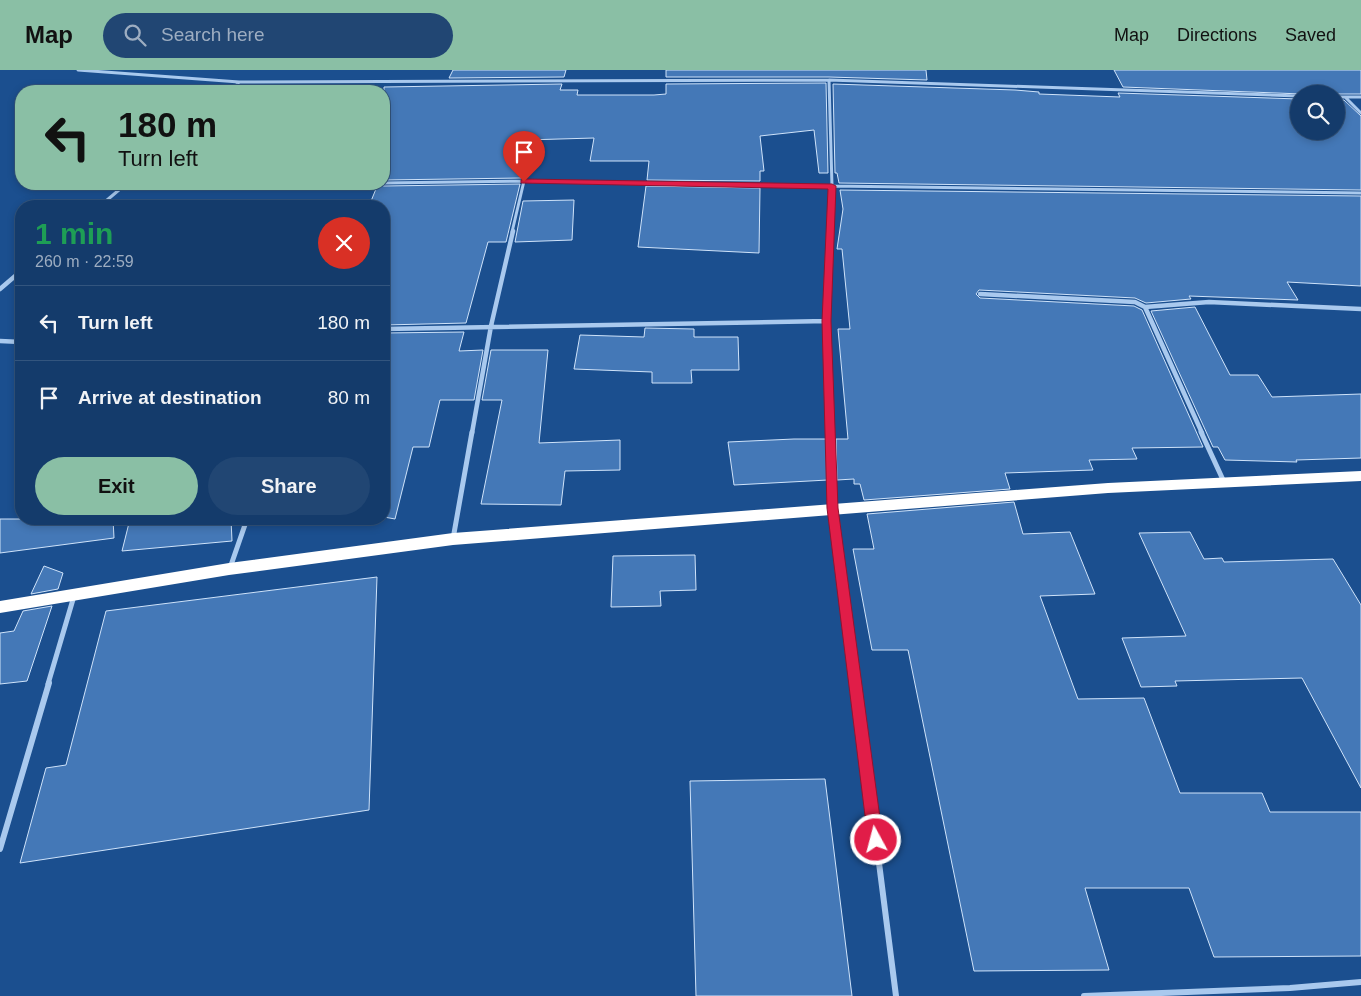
<!DOCTYPE html>
<html lang="en">
<head>
<meta charset="utf-8">
<style>
	body { margin:0; font-family:Arial,sans-serif; background:#214673; color:#f1f3f6; height:100vh; display:flex; flex-direction:column; font-size:19px; white-space:nowrap }
	* { box-sizing:border-box; margin:0 }
	p { font-size:16px; color:#9dadc1 }
	.icon { flex:none; width:28px; height:28px; fill:none; stroke:currentColor; stroke-width:2; stroke-linecap:round; stroke-linejoin:round }
	.map { position:relative; flex:1; overflow:hidden }
	.side { position:absolute; left:15px; top:130px; width:375px; height:325px; display:flex; flex-direction:column; background:#143b6b; border-radius:20px; box-shadow:0 2px 8px #0003,0 0 0 1px #33557e }
	.side>* { flex:none }
	.guide { position:absolute; left:15px; top:15px; width:375px; height:105px; border-radius:20px; box-shadow:0 2px 8px #0003,0 0 0 1px #33557e; background:#8abfa5; color:#111; overflow:hidden }
	.controls { position:absolute; left:1290px; top:15px; display:grid; gap:10px }
	.controls a { display:grid; place-items:center; width:55px; height:55px; border-radius:50%; background:#143b6b; box-shadow:0 2px 8px #0003,0 0 0 1px #33557e; font-size:25px }
	.pin { position:absolute; display:grid; place-items:center; width:42px; height:42px; color:#fff; margin:-51px -21px; border-radius:50% 50% 50% 0; rotate:-45deg; box-shadow:0 0 5px #0007 }
	.pin .icon { rotate:45deg }
	.me { position:absolute; width:55px; margin:-28px; rotate:353deg; stroke-linejoin:round; filter:drop-shadow(0 0 4px #0008) }
	.turn { display:flex; align-items:center; gap:18px; height:105px; padding:0 20px; font-size:22px }
	.turn .icon { width:65px; height:65px; stroke-width:2.5 }
	.turn b { display:block; font-size:35px; line-height:42px }
	.round { display:grid; place-items:center; flex:none; width:52px; height:52px; border-radius:26px; background:#214673 }
	.headline { display:flex; align-items:center; justify-content:space-between; height:85px; padding:0 20px }
	h1 { font-size:30px; font-weight:600; line-height:38px; color:#1e9e55 }
	.primary-button { display:flex; gap:10px; margin-top:auto; padding:10px 20px }
	.primary-button a { flex:1; height:58px; border-radius:30px; background:#8abfa5; color:#111; font-size:20px; font-weight:600; line-height:58px; text-align:center }
	.primary-button a+a { background:#214673; color:#f1f3f6 }
	ul { padding:0; list-style:none }
	li { display:flex; align-items:center; gap:15px; height:75px; padding:0 20px; border-top:1px solid #33557e }
	li div { flex:1 }
	li b { display:block; font-size:19px }
	li em { font-style:normal }
	header { display:flex; align-items:center; gap:30px; box-sizing:border-box; height:70px; padding:0 25px; background:#8abfa5; color:#111 }
	header strong { font-size:24px }
	nav { display:flex; gap:28px; margin-inline-start:auto; font-size:18px }
	.search { width:350px; height:45px; background:#214673; display:flex; align-items:center; gap:12px; box-sizing:border-box; padding:0 18px; border-radius:28px; color:#9dadc1; font-size:19px }
	.map>svg:first-child { display:block }
	.building { fill:#4478b7; stroke:#cfe3fa }
	.lines { fill:none; stroke-linecap:round; stroke-linejoin:round }
	.street-far3 { stroke:#a9c9ee; stroke-width:3 }
	.street-far2 { stroke:#a9c9ee; stroke-width:4.5 }
	.street-far1 { stroke:#a9c9ee; stroke-width:5 }
	.street { stroke:#a9c9ee; stroke-width:6 }
	.highway { fill:#fff; fill-rule:evenodd }
	.route { fill:#e11d48; stroke:#92132f }
</style>
</head>
<body>
<header>
<strong>Map</strong>
<div class="search"><svg class="icon" aria-label="search" viewBox="0 0 24 24"><circle cx="10" cy="10" r="6"/><path d="M15 15l6 6"/></svg>Search here</div>
<nav><a>Map</a><a>Directions</a><a>Saved</a></nav>
</header>
<div class="map">
<svg width="1361" height="926" viewBox="0 0 1361 926">
	<rect width="100%" height="100%" fill="#1b4f8f"/>
	<path class="building" d="M 453,0 L 566,0 L 564,7 L 449,8 Z
		M 666,0 L 926,0 L 927,10 L 829,7 L 666,7 Z
		M 1114,0 L 1361,0 L 1361,24 L 1302,24 L 1123,17 Z
		M 826,13 L 828,103 L 819,103 L 814,60 L 760,66 L 764,101 L 760,101 L 760,111 L 647,110 L 649,91 L 590,91 L 594,68 L 525,70 L 521,108 L 384,110 L 384,17 L 562,14 L 560,20 L 578,20 L 577,25 L 654,25 L 666,24 L 666,14 Z
		M 833,14 L 1015,20 L 1039,22 L 1039,24 L 1120,27 L 1118,23 L 1299,29 L 1299,61 L 1336,61 L 1336,30 L 1344,30 L 1361,46 L 1361,120 L 839,113 L 837,103 L 835,103 Z
		M 378,114 L 384,116 L 520,114 L 506,172 L 488,172 L 466,253 L 384,255 L 384,136 L 369,136 Z
		M 646,116 L 760,118 L 759,183 L 638,177 Z
		M 840,120 L 1361,126 L 1361,216 L 1287,212 L 1298,230 L 1189,226 L 1191,229 L 1146,233 L 1135,228 L 979,220 L 976,224 L 980,228 L 1134,236 L 1142,240 L 1203,377 L 1132,378 L 1137,389 L 1089,390 L 1093,400 L 1005,403 L 1010,419 L 864,430 L 860,414 L 854,414 L 854,409 L 837,410 L 836,369 L 848,369 L 838,259 L 850,259 L 842,179 L 837,179 L 843,139 Z
		M 574,130 L 572,170 L 515,172 L 523,131 Z
		M 1195,237 L 1230,305 L 1258,305 L 1272,327 L 1361,324 L 1361,388 L 1296,390 L 1297,392 L 1225,390 L 1218,377 L 1213,377 L 1151,241 Z
		M 645,258 L 694,259 L 694,267 L 738,267 L 739,300 L 691,300 L 692,313 L 652,313 L 652,302 L 574,299 L 580,265 L 644,267 Z
		M 464,262 L 459,281 L 483,280 L 474,330 L 440,330 L 429,377 L 413,377 L 395,449 L 384,447 L 384,263 Z
		M 491,280 L 548,280 L 539,373 L 620,370 L 620,400 L 565,401 L 561,435 L 481,434 L 502,330 L 482,330 Z
		M 794,369 L 827,369 L 828,410 L 734,415 L 728,372 Z
		M 1014,432 L 1023,464 L 1070,462 L 1095,524 L 1040,526 L 1078,629 L 1144,628 L 1180,723 L 1262,723 L 1270,742 L 1361,742 L 1361,886 L 1214,887 L 1189,818 L 1085,818 L 1109,900 L 974,901 L 908,580 L 872,580 L 853,479 L 874,479 L 867,444 Z
		M 0,449 L 113,449 L 114,468 L 0,483 Z
		M 130,449 L 231,449 L 232,471 L 122,481 Z
		M 1190,462 L 1204,489 L 1222,488 L 1224,492 L 1333,489 L 1361,535 L 1361,718 L 1302,608 L 1175,611 L 1177,616 L 1141,617 L 1122,568 L 1186,566 L 1139,463 Z
		M 695,485 L 696,520 L 660,521 L 661,536 L 611,537 L 613,486 Z
		M 44,496 L 63,503 L 58,519 L 31,524 Z
		M 377,507 L 369,740 L 20,793 L 46,698 L 66,695 L 106,541 Z
		M 52,536 L 27,611 L 0,614 L 0,563 L 14,561 L 23,541 Z
		M 825,709 L 852,926 L 696,926 L 690,711 Z"/>
	<g class="lines">
		<path class="street-far3" d="M 78,0 L 239,12 L 829,10 L 1299,26
			M 232,21 L 239,12
			M 1336,27 L 1345,27
			M 1361,27 L 1345,27 L 1361,43
			M 384,113 L 524,111 L 832,116 L 829,10
			M 124,116 L 314,114
			M 100,136 L 126,114
			M 512,162 L 524,111
			M 830,162 L 832,116 L 1361,123"/>
		<path class="street-far2" d="M 830,161 L 827,251 L 831,363
			M 0,219 L 21,201
			M 980,224 L 1135,232 L 1145,237 L 1202,363
			M 1145,237 L 1209,232 L 1361,239
			M 384,259 L 827,251
			M 0,271 L 21,272
			M 472,363 L 491,256 L 513,161"/>
		<path class="street-far1" d="M 831,362 L 833,438 L 856,614
			M 1201,362 L 1224,412
			M 453,469 L 472,362
			M 230,498 L 247,449
			M 48,614 L 74,526"/>
		<path class="street" d="M 856,613 L 896,926
			M 0,779 L 49,613
			M 1084,926 L 1290,918 L 1361,912"/>
		<path class="highway" d="M 1361,401 L 1361,411 L 1108,423 L 453,475 L 229,505 L 0,543 L 0,531 L 229,493 L 453,463 L 1108,413 Z"/>
	</g>
	<path class="route" d="M 524,109 L 832,114 L 836,116 L 831,251 L 838,438 L 883,770 L 881,775 L 876,777 L 871,775 L 868,770 L 827,438 L 822,251 L 828,119 L 521,113 L 521,110 Z"/>
</svg>
<div class="controls">
<a><svg class="icon" aria-label="search" viewBox="0 0 24 24"><circle cx="10" cy="10" r="6"/><path d="M15 15l6 6"/></svg></a>
</div>
<div class="pin" style="left:524px;top:112px;background:#d93025"><svg class="icon" aria-label="arrive" viewBox="0 0 24 24"><path d="M6 21V4h12l-3 4 3 4H6"/></svg></div>
<svg class="me" style="left:876px;top:770px" viewBox="-20 -20 40 40"><circle r="17" fill="#e11d48" stroke="#fff" stroke-width="3"/><path d="M0-11L8 9 0 5-8 9z" fill="#fff"/></svg>
<div class="guide">
<div class="turn"><svg class="icon" aria-label="left" viewBox="0 0 24 24"><path d="M17 20v-9H6M10 6l-5 5 5 5"/></svg><div><b>180 m</b>Turn left</div></div>
</div>
<section class="side">
<div class="headline"><div><h1>1 min</h1><p>260 m · 22:59</p></div><a class="round" style="background:#d93025;color:#fff"><svg class="icon" aria-label="close" viewBox="0 0 24 24"><path d="M6 6l12 12M18 6L6 18"/></svg></a></div>
<ul>
<li><svg class="icon" aria-label="left" viewBox="0 0 24 24"><path d="M17 20v-9H6M10 6l-5 5 5 5"/></svg><div><b>Turn left</b></div><em>180 m</em></li>
<li><svg class="icon" aria-label="arrive" viewBox="0 0 24 24"><path d="M6 21V4h12l-3 4 3 4H6"/></svg><div><b>Arrive at destination</b></div><em>80 m</em></li>
</ul>
<div class="primary-button"><a>Exit</a><a>Share</a></div>
</section>
</div>
</body>
</html>
